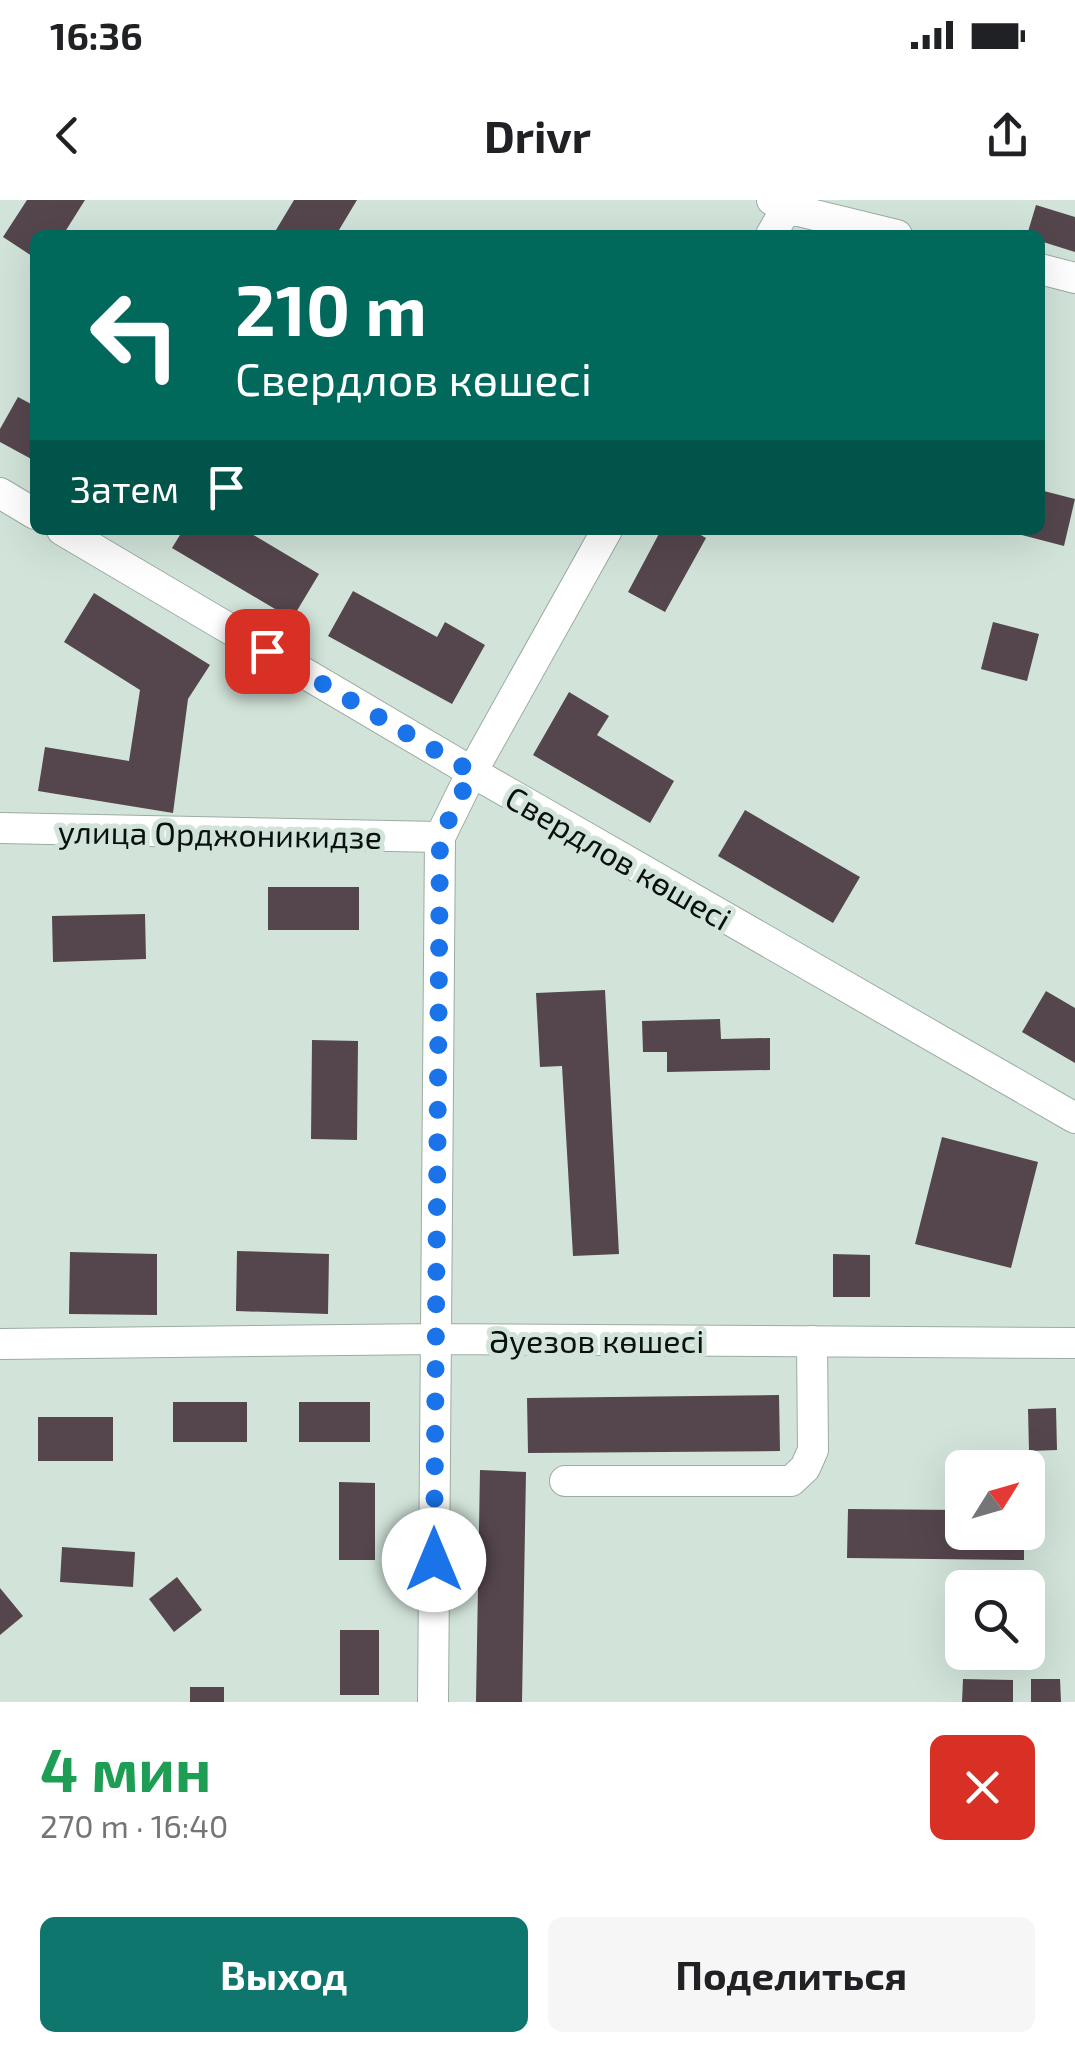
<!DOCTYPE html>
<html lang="ru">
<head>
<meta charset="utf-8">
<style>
	body { margin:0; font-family:"Exo 2",sans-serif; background:#f6f6f6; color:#202124; height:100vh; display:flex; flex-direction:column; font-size:38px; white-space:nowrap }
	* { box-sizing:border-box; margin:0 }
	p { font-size:32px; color:#757577 }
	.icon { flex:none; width:55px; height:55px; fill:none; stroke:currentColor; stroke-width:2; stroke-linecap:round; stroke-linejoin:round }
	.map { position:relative; height:1502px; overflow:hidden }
	.details { display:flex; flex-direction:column; background:#fff; flex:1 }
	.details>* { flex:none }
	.hud { position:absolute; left:30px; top:30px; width:1015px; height:305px; border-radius:15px; box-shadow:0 10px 40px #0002; background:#00695c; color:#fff; overflow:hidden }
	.needle { width:65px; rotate:53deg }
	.fabs { position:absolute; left:945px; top:1250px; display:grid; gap:20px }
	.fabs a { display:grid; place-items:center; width:100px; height:100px; border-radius:15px; background:#fff; box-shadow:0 10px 40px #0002; font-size:50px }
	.pin { position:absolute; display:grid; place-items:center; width:85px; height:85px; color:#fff; margin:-42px; border-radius:20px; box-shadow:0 5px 15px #0006 }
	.me { position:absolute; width:110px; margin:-55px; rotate:0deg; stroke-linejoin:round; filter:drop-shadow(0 0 8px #0008) }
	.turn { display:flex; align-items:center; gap:35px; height:210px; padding:0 40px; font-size:45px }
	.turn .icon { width:130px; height:130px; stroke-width:2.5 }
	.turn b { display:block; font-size:70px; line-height:85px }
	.then { display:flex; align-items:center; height:95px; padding:0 40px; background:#0003; gap:20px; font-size:38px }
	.round { display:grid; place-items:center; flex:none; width:105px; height:105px; border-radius:15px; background:#f6f6f6 }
	.overview { display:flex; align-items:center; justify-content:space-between; height:170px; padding:0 40px }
	h1 { font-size:60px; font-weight:700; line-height:75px; color:#1e9e55 }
	.primary-button { display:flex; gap:20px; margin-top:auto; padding:20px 40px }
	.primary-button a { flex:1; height:115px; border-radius:15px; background:#0f766e; color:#fff; font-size:40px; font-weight:700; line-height:115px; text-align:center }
	.primary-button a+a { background:#f6f6f6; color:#202124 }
	.status { display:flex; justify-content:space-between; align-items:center; height:70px; padding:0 50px; background:#fff; direction:ltr }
	.status svg { height:28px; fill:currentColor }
	header { display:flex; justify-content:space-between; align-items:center; height:130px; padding:0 40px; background:#fff; font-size:45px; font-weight:700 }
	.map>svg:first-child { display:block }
	.building { fill:#55464d }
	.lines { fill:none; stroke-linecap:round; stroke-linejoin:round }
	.minor-casing { stroke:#9baca3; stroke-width:32 }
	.minor { stroke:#fff; stroke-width:30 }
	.route { stroke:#1a73e8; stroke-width:18; stroke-dasharray:0 32.4 }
	.labels { text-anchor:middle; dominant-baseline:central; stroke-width:10; stroke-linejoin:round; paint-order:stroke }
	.street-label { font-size:32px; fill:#0a100d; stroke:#d2e4da }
</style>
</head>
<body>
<div class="status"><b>16:36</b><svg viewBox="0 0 49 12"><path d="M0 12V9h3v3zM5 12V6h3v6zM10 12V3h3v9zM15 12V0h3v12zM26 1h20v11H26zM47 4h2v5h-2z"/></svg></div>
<header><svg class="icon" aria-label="back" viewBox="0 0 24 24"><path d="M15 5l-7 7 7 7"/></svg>Drivr<svg class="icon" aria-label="share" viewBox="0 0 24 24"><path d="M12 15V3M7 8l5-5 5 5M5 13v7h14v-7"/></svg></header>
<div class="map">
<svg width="1075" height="1502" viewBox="0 0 1075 1502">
	<rect width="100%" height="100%" fill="#d2e4da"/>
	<path class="building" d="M 27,0 L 85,0 L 63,35 L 35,35 L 35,58 L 3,37 Z
		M 294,0 L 357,0 L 336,35 L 273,35 Z
		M 1036,5 L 1075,17 L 1075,52 L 1040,41 L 1040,35 L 1027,35 Z
		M 18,197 L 35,206 L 35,261 L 0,242 L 0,229 Z
		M 1040,290 L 1075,299 L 1064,346 L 1018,334 L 1019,330 L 1040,330 Z
		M 183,330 L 245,330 L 319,374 L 292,419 L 172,348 Z
		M 661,330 L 692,330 L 706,338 L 665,412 L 628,392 Z
		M 353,391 L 437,437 L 445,422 L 485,445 L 452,504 L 328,436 Z
		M 94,393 L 210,465 L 188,499 L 173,613 L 38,591 L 45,547 L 129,561 L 140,490 L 64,442 Z
		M 993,422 L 1039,434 L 1027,481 L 981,469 Z
		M 569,492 L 609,516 L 597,535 L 674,581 L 650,623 L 533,555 Z
		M 745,610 L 860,677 L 833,723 L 718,656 Z
		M 268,687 L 359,687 L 359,730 L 268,730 Z
		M 145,714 L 146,759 L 53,762 L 52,716 Z
		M 605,790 L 619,1054 L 573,1056 L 562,866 L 540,867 L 536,793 Z
		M 1046,791 L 1075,808 L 1075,863 L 1022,832 Z
		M 720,819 L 721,839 L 770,838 L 770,870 L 667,872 L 667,852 L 643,852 L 642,821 Z
		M 312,840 L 358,841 L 357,940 L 311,939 Z
		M 942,937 L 1038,962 L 1011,1068 L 915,1044 Z
		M 237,1051 L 329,1054 L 328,1114 L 236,1111 Z
		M 70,1052 L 157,1054 L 157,1115 L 69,1114 Z
		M 833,1054 L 870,1055 L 870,1097 L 833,1097 Z
		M 779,1195 L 780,1251 L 528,1253 L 527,1198 Z
		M 173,1202 L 247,1202 L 247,1242 L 173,1242 Z
		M 299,1202 L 370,1202 L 370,1242 L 299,1242 Z
		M 1056,1208 L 1057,1250 L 1029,1251 L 1028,1209 Z
		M 38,1217 L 113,1217 L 113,1261 L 38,1261 Z
		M 480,1270 L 526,1272 L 522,1502 L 476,1502 Z
		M 339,1282 L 375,1283 L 375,1360 L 339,1360 Z
		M 848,1309 L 962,1310 L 962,1332 L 1024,1332 L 1024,1360 L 847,1358 Z
		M 62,1347 L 135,1352 L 133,1387 L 60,1382 Z
		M 177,1377 L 202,1410 L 174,1432 L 149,1399 Z
		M 0,1388 L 23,1416 L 0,1435 Z
		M 340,1430 L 379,1430 L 379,1495 L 340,1495 Z
		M 963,1479 L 1013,1480 L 1013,1502 L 962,1502 Z
		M 1031,1479 L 1060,1479 L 1061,1502 L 1031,1502 Z
		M 190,1487 L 224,1487 L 224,1502 L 190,1502 Z"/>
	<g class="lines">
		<g class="minor-casing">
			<path id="minor" d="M 772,0 L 786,8 L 897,35
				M 771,35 L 791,0
				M 1040,69 L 1075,78
				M 0,293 L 35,314
				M 62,330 L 472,572 L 1075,918
				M 0,628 L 440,637
				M 0,1144 L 435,1139 L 1075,1143
				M 565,1281 L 791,1281 L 805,1268 L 813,1250 L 812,1141
				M 433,1502 L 440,637 L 472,572 L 607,330"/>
		</g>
		<use href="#minor" class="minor"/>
	</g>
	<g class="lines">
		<path class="route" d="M 267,451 L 472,572 L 440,638 L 434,1360"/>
	</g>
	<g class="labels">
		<g class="street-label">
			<text transform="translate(220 633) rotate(1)">улица Орджоникидзе</text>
			<text transform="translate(619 657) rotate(30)">Свердлов көшесі</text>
			<text x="597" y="1140">Әуезов көшесі</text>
		</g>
	</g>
</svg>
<div class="fabs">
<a><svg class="needle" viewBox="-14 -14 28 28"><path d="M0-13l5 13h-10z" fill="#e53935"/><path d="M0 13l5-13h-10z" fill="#757577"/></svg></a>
<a><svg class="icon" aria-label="search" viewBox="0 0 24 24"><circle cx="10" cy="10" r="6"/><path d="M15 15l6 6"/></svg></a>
</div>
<div class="pin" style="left:267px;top:451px;background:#d93025"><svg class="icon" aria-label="arrive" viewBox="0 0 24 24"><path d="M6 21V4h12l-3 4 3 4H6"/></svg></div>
<svg class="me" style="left:434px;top:1360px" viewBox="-20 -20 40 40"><circle r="19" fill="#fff"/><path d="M0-13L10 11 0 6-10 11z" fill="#1a73e8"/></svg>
<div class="hud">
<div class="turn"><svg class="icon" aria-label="left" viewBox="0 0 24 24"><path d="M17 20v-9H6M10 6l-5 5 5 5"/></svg><div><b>210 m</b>Свердлов көшесі</div></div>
<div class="then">Затем<svg class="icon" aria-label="arrive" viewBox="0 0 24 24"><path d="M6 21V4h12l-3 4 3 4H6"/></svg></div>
</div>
</div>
<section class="details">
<div class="overview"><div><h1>4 мин</h1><p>270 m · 16:40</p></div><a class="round" style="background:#d93025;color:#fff"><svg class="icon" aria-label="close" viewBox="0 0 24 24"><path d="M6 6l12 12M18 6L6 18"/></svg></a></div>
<div class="primary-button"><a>Выход</a><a>Поделиться</a></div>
</section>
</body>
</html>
